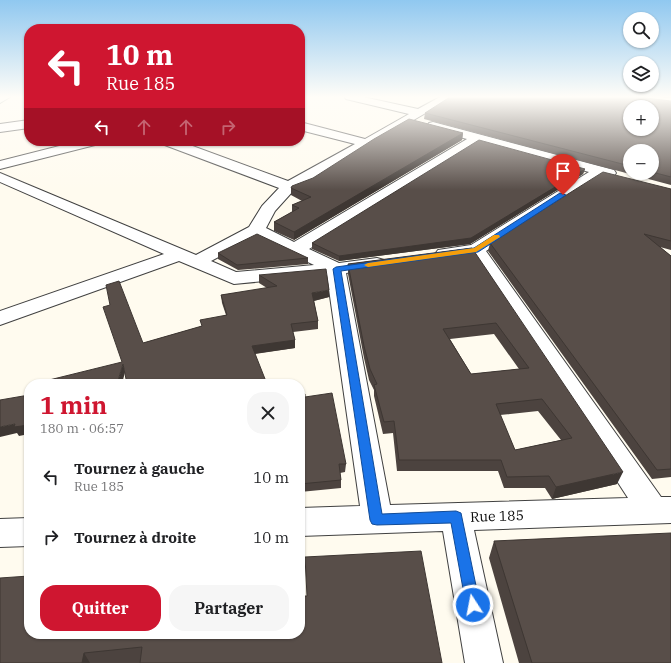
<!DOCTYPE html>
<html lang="fr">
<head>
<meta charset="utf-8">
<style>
	body { margin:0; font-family:"IBM Plex Serif",serif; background:#f6f6f6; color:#202124; height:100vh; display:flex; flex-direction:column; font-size:15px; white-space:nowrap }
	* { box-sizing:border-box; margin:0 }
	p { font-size:13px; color:#757577 }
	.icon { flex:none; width:22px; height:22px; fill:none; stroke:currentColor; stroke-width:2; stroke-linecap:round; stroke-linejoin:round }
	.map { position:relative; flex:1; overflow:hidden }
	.details { position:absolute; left:24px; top:379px; width:281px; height:260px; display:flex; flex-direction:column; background:#fff; border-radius:16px; box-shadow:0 1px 3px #0004 }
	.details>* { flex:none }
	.top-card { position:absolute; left:24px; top:24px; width:281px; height:122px; border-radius:16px; box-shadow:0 1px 3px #0004; background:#cf1630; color:#fff; overflow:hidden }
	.fabs { position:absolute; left:623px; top:12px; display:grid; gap:8px }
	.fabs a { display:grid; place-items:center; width:36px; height:36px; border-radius:50%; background:#fff; box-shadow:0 1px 3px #0004; font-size:20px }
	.pin { position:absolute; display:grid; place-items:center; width:34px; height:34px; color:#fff; margin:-41px -17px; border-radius:50% 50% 50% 0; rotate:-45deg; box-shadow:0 0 4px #0007 }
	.pin .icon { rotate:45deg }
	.me { position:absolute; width:44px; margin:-22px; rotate:349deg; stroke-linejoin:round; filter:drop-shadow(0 0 3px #0008) }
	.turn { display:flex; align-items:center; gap:14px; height:84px; padding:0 16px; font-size:18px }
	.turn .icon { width:52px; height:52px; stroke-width:2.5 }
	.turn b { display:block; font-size:28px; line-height:34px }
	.lanes { display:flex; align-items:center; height:38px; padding:0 16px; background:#0003; justify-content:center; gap:20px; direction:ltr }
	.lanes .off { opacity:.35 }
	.round { display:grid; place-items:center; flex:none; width:42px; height:42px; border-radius:16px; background:#f6f6f6 }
	.overview { display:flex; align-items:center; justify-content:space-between; height:68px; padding:0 16px }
	h1 { font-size:24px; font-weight:700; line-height:30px; color:#cf1630 }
	.primary-button { display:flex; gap:8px; margin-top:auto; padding:8px 16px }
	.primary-button a { flex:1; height:46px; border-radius:16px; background:#cf1630; color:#fff; font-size:16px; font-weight:700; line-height:46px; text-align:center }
	.primary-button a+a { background:#f6f6f6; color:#202124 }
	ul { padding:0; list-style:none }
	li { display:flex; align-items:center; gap:12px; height:60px; padding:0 16px }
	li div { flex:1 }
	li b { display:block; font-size:15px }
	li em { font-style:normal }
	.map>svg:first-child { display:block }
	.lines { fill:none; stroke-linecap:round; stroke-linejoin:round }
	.minor-casing { stroke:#414141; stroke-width:2 }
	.minor { fill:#fff; fill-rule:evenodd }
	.wall { fill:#4c433f; fill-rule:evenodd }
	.shaded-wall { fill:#3e3733 }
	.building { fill:#584e49; stroke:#3e3733; fill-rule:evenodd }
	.route { fill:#1a73e8; stroke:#114b97 }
	.slow { fill:#f59e0b }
	.labels { text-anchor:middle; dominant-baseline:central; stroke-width:4; stroke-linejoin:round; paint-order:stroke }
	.near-street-label { font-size:14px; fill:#0e0e0e; stroke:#fff }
</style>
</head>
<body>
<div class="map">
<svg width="671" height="663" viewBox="0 0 671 663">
	<rect width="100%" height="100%" fill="#fffbef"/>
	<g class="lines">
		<g class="minor-casing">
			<path id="minor" d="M 0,97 L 10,97 L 0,103 Z
				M 345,97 L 363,97 L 418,109 L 440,97 L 453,97 L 294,190 L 275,211 L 266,228 L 294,242 L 467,139 L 429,129 L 427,126 L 429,123 L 433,122 L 614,170 L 616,173 L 614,176 L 609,177 L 603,176 L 486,251 L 661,497 L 671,497 L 671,523 L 474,530 L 503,663 L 465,663 L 443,531 L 300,536 L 300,508 L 360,506 L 327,275 L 234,284 L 179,261 L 0,325 L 0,311 L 164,254 L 0,182 L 0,173 L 196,255 L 249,227 L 262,206 L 279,188 L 162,144 L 161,141 L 179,141 L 288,181 L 355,144 L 300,130 L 300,122 L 365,139 L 409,114 L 346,99 ZM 479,142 L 589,172 L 471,245 L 438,250 L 435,254 L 438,258 L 444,259 L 471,256 L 628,498 L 390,505 L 346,273 L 384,268 L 386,264 L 384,260 L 377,258 L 339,263 L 309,249 L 343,229 ZM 256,237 L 314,265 L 236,272 L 211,261 Z
				M 29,120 L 29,128 L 0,132 L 0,124 Z
				M 79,141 L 100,141 L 99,144 L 0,169 L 0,161 Z
				M 29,518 L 29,546 L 0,547 L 0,519 Z"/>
		</g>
		<use href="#minor" class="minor"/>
	</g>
	<path class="wall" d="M 659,97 L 671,97 L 671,98 Z
		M 671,101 L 671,185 L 424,119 L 425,113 ZM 630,151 L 652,151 L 652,173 L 630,173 Z
		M 463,133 L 462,140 L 294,240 L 274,231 L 274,222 L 292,212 L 292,205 L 302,201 L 291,195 L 291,188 Z
		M 585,169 L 583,174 L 470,244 L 339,261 L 312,249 L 312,243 Z
		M 671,189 L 671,250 L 660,247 L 671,256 L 671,477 L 652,479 L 488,251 L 490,243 Z
		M 472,248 L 617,484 L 552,499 L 545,488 L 504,488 L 498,471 L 397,471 L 393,433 L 383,434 L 374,396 L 374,390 L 369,380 L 364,358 L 348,274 L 348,264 ZM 494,334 L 519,369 L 471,374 L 450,339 ZM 538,411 L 561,440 L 515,450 L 500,415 Z
		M 218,253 L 308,258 L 308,264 L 238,270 L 218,259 Z
		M 259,275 L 329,297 L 314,301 L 318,321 L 318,329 L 293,332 L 295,340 L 295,348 L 255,354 L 122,362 L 143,343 L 202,326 L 226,315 L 222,303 L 221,295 L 267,288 L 259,283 Z
		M 300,394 L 305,397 L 346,464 L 345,472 L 340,473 L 341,480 L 341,488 L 300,492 Z
		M 494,541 L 671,663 L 519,663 L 489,558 Z
		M 0,578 L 442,663 L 0,663 Z"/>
	<path class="shaded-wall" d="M 463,133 L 462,140 L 294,240 L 294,232 Z
		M 585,169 L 583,174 L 470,244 L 339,261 L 339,256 Z
		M 329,290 L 329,297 L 313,301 L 312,293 Z
		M 295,340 L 295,348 L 253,354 L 252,346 Z
		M 123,364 L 125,372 L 122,384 L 117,384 Z
		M 15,424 L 29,425 L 29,434 L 19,436 L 17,433 L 0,437 L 0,427 Z
		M 623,472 L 617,484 L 552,499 L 556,487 Z
		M 84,653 L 90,663 L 82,663 Z"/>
	<path class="building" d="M 450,97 L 638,97 L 671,101 L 671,177 L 652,172 L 652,151 L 630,151 L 630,166 L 425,113 ZM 630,107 L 652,107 L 652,129 L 630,129 Z
		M 409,119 L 463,133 L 294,232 L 274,222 L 299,208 L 292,205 L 311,197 L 291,188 L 292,186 L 313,178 L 374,139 Z
		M 479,140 L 585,169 L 471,238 L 339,256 L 312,243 Z
		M 603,172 L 671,189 L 671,241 L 644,234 L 671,256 L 671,469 L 657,470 L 490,243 Z
		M 257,234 L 308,258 L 237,265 L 218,253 Z
		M 472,248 L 623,472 L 556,487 L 549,476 L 507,477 L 501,460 L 399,460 L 394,421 L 384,422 L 374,385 L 377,384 L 370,369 L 364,346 L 348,264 ZM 496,323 L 529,368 L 471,374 L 443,329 ZM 542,399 L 572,438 L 515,450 L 496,404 Z
		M 326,269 L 329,290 L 312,293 L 318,321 L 291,324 L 295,340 L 252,346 L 267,384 L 127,384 L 123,364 L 117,384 L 33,384 L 122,362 L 103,307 L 110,305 L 106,285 L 119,281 L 143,343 L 202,326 L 200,320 L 227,315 L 221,295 L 277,286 L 259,275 Z
		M 332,393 L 346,464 L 339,464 L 341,480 L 300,484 L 300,394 L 305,394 L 305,397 Z
		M 29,395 L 29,425 L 14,427 L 15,424 L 0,427 L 0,400 Z
		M 671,533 L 671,663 L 532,663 L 494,541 Z
		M 421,551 L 442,663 L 140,663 L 142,647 L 84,653 L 82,663 L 0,663 L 0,578 L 29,576 L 29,634 L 300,634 L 300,596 L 307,596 L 305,557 Z"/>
	<linearGradient id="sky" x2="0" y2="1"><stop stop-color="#90c8f0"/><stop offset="0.51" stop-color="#fffdf8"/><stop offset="1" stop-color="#fffdf8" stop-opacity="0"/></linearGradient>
	<rect width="671" height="190" fill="url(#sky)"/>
	<path class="route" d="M 560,193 L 566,195 L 478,252 L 341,271 L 382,514 L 456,511 L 461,513 L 480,605 L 478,610 L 473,612 L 468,610 L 466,605 L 451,523 L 377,525 L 372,524 L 370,520 L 333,269 L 336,267 L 474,248 Z"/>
	<path class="slow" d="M 494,235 L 499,235 L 500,237 L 476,252 L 368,267 L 364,265 L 368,263 L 474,248 Z"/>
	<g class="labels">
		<g class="near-street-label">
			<text transform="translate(497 516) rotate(-2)">Rue 185</text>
		</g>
	</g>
</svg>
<div class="fabs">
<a><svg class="icon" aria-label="search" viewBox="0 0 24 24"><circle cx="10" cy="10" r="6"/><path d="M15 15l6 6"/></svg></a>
<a><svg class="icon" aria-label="layers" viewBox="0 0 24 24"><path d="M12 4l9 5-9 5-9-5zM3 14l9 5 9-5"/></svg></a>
<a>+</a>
<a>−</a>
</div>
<div class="pin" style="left:563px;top:195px;background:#d93025"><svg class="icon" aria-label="arrive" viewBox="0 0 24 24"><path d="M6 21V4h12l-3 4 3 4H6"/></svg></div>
<svg class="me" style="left:473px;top:605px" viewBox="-20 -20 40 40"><circle r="17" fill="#1a73e8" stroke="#fff" stroke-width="3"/><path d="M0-11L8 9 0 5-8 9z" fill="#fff"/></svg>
<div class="top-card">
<div class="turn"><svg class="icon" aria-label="left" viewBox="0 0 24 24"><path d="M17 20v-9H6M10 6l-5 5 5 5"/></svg><div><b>10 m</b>Rue 185</div></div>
<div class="lanes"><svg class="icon" aria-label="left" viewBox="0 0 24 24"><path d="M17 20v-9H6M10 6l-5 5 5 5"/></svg><svg class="icon off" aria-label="ahead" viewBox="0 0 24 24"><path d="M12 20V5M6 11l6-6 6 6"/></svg><svg class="icon off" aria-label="ahead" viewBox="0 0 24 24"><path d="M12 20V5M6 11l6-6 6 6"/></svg><svg class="icon off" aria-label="right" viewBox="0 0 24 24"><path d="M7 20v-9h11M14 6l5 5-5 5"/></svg></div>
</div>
<section class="details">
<div class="overview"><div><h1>1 min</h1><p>180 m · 06:57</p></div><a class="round"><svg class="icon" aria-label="close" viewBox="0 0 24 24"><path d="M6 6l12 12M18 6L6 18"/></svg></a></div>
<ul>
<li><svg class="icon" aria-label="left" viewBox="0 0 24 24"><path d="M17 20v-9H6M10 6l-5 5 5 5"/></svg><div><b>Tournez à gauche</b><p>Rue 185</p></div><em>10 m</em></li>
<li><svg class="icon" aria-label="right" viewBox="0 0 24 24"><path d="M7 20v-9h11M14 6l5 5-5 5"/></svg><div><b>Tournez à droite</b></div><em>10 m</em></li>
</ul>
<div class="primary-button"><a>Quitter</a><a>Partager</a></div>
</section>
</div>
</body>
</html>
